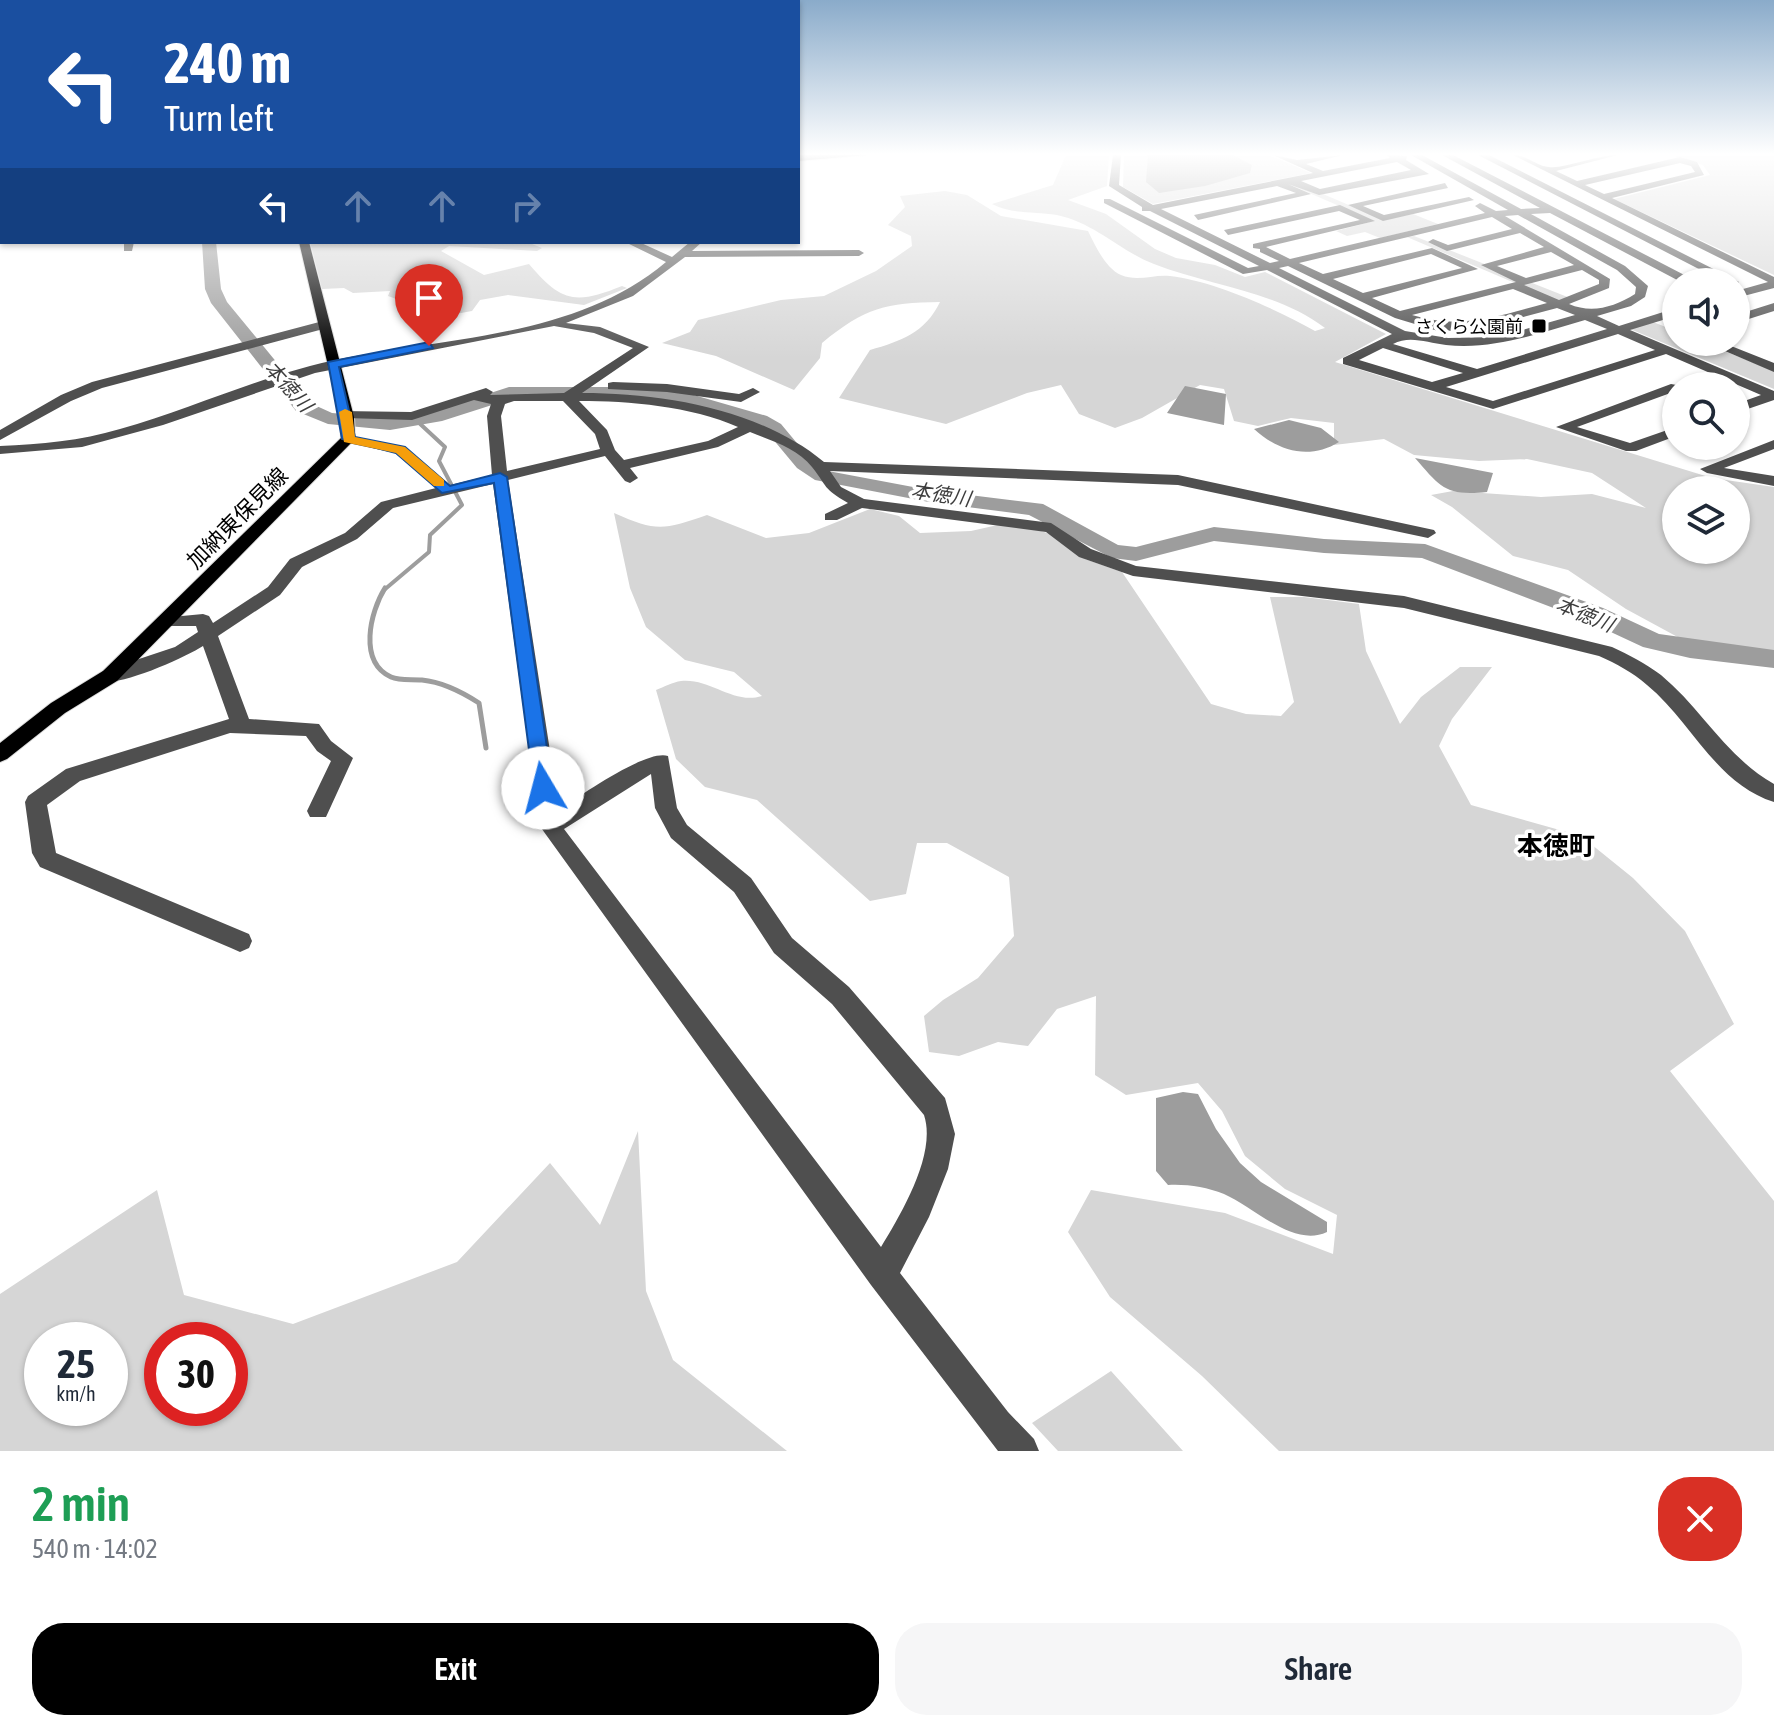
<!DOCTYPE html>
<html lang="en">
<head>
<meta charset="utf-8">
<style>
	body { margin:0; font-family:"Asap Condensed","Noto Sans JP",sans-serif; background:#f6f6f7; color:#1f2937; height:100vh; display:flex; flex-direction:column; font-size:30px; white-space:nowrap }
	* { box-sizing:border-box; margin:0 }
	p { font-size:26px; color:#747a83 }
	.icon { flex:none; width:44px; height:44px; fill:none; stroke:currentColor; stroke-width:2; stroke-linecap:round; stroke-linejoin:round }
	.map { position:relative; height:1451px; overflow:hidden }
	.drawer { display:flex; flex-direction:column; background:#fff; flex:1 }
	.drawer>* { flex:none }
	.banner { position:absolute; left:0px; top:0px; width:800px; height:244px; box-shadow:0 2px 6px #0004; background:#1a4fa0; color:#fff; overflow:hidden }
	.fabs { position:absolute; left:1662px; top:268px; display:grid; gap:16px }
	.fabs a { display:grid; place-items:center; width:88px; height:88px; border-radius:50%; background:#fff; box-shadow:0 2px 6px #0004; font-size:40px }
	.speed { position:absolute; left:24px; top:1322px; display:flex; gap:16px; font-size:40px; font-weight:700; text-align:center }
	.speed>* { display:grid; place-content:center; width:104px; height:104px; border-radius:50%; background:#fff; box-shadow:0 2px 6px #0004; line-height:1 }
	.speed small { font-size:20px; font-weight:400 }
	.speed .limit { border:12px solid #d22; background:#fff; color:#111 }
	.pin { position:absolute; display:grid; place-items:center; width:68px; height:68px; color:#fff; margin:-82px -34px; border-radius:50% 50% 50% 0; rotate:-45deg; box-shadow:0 0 8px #0007 }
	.pin .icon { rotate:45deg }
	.me { position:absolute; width:88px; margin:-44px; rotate:352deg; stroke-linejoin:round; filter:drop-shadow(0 0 6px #0008) }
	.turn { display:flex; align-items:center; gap:28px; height:168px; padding:0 32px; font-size:36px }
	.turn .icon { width:104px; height:104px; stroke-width:2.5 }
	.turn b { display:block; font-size:56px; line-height:68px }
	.lanes { display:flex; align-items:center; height:76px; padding:0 32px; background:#0003; justify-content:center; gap:40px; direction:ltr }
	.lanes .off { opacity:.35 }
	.round { display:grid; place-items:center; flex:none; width:84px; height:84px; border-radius:32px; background:#f6f6f7 }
	.headline { display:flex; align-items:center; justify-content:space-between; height:136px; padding:0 32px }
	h1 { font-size:48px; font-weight:600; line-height:60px; color:#1e9e55 }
	.button { display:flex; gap:16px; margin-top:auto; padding:16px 32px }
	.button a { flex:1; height:92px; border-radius:32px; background:#000; color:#fff; font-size:32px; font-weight:600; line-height:92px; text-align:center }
	.button a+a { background:#f6f6f7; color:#1f2937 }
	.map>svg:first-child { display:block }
	.green { fill:#d6d6d6; fill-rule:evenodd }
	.water { fill:#9d9d9d }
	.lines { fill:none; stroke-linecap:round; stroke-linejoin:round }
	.stream-far1 { stroke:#9d9d9d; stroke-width:4 }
	.stream { stroke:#9d9d9d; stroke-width:5 }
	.river { fill:#9d9d9d; fill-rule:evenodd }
	.major-casing { stroke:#dbdbdb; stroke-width:2 }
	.minor { fill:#4f4f4f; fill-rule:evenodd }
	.major { fill:#000; fill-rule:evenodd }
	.route { fill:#1a73e8; stroke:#114b97; stroke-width:2 }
	.slow { fill:#f59e0b }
	.poi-dot { fill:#000; stroke:#fff; stroke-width:3 }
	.labels { text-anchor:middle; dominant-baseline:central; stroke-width:7; stroke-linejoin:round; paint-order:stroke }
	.far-poi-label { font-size:18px; fill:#000; stroke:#fff; text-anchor:end }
	.far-water-label { font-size:20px; font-style:italic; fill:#3e3e3e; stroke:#fff }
	.street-label { font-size:22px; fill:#000; stroke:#fff }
	.quarter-label { font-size:26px; font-weight:bold; fill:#000; stroke:#fff }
</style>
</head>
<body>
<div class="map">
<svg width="1774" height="1451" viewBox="0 0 1774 1451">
	<rect width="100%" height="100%" fill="#fff"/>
	<path class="green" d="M 1066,155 L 1109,155 L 1107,186 L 1068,200 L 1106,214 L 1155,249 L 1176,258 L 1215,265 L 1245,277 L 1265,272 L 1386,334 L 1335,362 L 1712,478 L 1774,487 L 1774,652 L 1685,641 L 1626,609 L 1568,570 L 1513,556 L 1452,507 L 1431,495 L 1453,491 L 1541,497 L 1592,494 L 1646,508 L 1592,473 L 1527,459 L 1479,461 L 1414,455 L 1384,439 L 1334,445 L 1334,423 L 1291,418 L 1258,426 L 1234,421 L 1224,389 L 1200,385 L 1142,418 L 1115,428 L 1079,414 L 1061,385 L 1027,393 L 946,424 L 839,398 L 870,350 C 901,341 925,333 940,302 C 885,303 866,307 822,343 L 820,358 L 794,390 L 716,356 L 662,343 L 690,332 L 698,320 L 781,300 L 824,296 L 876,271 L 912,246 L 911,236 L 888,225 L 905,207 L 900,196 L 945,191 L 967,195 L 1001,216 L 1088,231 C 1095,245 1105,268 1121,275 C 1138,282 1154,274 1170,276 C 1214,281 1276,309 1315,331 L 1325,328 C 1277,291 1210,286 1154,264 C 1120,251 1095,223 1057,215 C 1034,211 1014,215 992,204 L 1053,185 ZM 1676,490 L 1736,490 L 1736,550 L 1676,550 Z
		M 1124,155 L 1269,155 L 1311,173 L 1153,204 L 1123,187 Z
		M 1671,155 L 1774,155 L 1774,275 L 1614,199 L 1710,175 L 1703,165 Z
		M 1286,183 L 1323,194 L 1384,220 L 1413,214 L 1438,224 L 1380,238 L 1365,232 L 1347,236 L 1336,231 L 1374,221 Z
		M 1414,236 L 1570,298 L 1557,301 L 1407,237 Z
		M 310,242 L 527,242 L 542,248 L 537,251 L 449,246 L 441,251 L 484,275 L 529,264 C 561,302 575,305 622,286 L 627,288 L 584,305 L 508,295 L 480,300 L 472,311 L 450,315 L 437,303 L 413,309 L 411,314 L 407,314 L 402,301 L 388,296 L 390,291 L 353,293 L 344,288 L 322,289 Z
		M 1653,322 L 1676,331 L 1676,342 L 1702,342 L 1774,371 L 1774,389 L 1630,329 Z
		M 870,509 L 899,516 L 920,533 L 971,531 L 1002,524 L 1038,530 L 1062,538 L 1085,559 L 1122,572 L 1211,704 L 1246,714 L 1281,716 L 1294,702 L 1270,597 L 1304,597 L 1359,604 L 1366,651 L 1400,724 L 1421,697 L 1460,667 L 1492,667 L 1452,719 L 1439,746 L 1471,805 L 1581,836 L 1633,878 L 1685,931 L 1734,1024 L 1670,1071 L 1774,1201 L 1774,1451 L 1279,1451 L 1202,1376 L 1110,1297 L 1068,1232 L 1091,1190 L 1225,1213 L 1333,1254 L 1337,1215 L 1285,1189 L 1245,1156 L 1222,1111 L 1198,1083 L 1126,1095 L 1095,1075 L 1096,996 L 1057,1009 L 1028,1046 L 998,1042 L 959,1056 L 929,1052 L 924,1016 L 943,1000 L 978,978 L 1014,936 L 1009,877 L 947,843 L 917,843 L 906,894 L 870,901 L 757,800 L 705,787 L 676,759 L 656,690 C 664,687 673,682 681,681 C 711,678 733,705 762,696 L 734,672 L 685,660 L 646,627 L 630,588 L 614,513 C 657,532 663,530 707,515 L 766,538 L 809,533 Z
		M 638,1131 L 646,1291 L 673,1360 L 787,1451 L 0,1451 L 0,1294 L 157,1190 L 184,1295 L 293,1324 L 457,1262 L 550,1163 L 600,1225 ZM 42,1340 L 110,1340 L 110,1408 L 42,1408 ZM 162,1340 L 230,1340 L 230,1408 L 162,1408 Z
		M 1111,1371 L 1183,1451 L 1058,1451 L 1032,1423 Z"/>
	<path class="water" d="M 1148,155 L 1233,155 L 1252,165 L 1250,173 L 1205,186 L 1159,193 L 1146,182 Z
		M 1185,386 L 1226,394 L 1224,425 L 1167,413 Z
		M 1289,420 L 1321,428 L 1339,442 C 1310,460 1279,452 1254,429 Z
		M 1415,458 L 1493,473 L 1487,492 C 1446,496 1441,488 1415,458 Z
		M 1183,1092 L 1198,1094 L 1216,1129 L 1240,1163 L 1261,1182 L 1327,1222 L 1327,1232 C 1293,1248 1254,1207 1224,1194 C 1206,1187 1187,1184 1168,1185 L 1156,1171 L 1156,1098 Z"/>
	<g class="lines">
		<path class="stream-far1" d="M 384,590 L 429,552 L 430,535 L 462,505 L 439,461 L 445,447 L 417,421"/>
		<path class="stream" d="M 385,588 C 370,612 358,662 391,677 C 400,681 411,679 422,680 C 442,682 462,692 479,703 L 486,748"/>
		<path class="river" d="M 202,242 L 216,242 L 221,289 L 227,302 L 310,403 L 332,413 L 390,418 L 432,412 L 509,387 L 633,387 L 680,391 L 767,416 L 781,424 L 811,460 L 828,471 L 929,490 L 1043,504 L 1118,545 L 1136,547 L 1214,527 L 1324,539 L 1425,544 L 1603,608 L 1659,634 L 1774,650 L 1774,668 L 1690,658 L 1643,647 L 1585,620 L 1422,558 L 1324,553 L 1214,541 L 1136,561 L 1112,558 L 1029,515 L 929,502 L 815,480 L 797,468 L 767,432 L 753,424 L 679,403 L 633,399 L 511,399 L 442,421 L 390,430 L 328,424 L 296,411 L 211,303 L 205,289 Z"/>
		<g class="major-casing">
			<path id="major" d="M 798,155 L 867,155 L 798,161 Z
				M 299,242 L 309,242 L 354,417 L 355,439 L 117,681 L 65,713 L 7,759 L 0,762 L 0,743 L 51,703 L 103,671 L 341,438 L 340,417 Z"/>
		</g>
		<path class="minor" d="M 0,155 L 2,155 L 0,161 Z
			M 1113,155 L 1121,155 L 1119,185 L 1153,205 L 1313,173 L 1273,155 L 1297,160 L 1343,155 L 1306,164 L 1323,171 L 1390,158 L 1387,155 L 1407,156 L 1406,160 L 1429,174 L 1319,195 L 1288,184 L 1311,194 L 1198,220 L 1194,215 L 1296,193 L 1277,186 L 1161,209 L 1270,263 L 1279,261 L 1260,252 L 1260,249 L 1253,248 L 1253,244 L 1360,220 L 1339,211 L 1228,235 L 1224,230 L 1340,205 L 1375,221 L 1266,247 L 1290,259 L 1485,213 L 1475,206 L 1480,203 L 1496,211 L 1508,210 L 1411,155 L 1422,155 L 1521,209 L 1540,208 L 1442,155 L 1453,155 L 1694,280 L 1696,282 L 1681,282 L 1550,213 L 1531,214 L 1625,266 L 1648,286 L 1645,297 L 1631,306 L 1597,316 L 1619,326 L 1676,308 L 1676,316 L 1630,330 L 1774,391 L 1774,400 L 1736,413 L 1736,404 L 1761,395 L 1666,354 L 1493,409 L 1343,364 L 1343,358 L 1392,334 L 1267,270 L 1243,274 L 1104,203 L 1104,199 L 1110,199 L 1248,268 L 1259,266 L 1150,211 L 1142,211 L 1142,207 L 1109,186 ZM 1397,162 L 1411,170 L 1320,189 L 1301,181 ZM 1518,215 L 1617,270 L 1636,287 L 1635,294 C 1614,307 1592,314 1569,304 L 1609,288 L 1610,279 L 1505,216 ZM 1492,217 L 1512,229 L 1448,245 L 1433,239 L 1428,242 L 1447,251 L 1520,233 L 1544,247 L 1481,265 L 1516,282 L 1400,311 L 1372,298 L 1478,269 L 1432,248 L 1323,274 L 1299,263 ZM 1551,252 L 1574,265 L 1526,278 L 1497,266 ZM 1431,254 L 1462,268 L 1363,293 L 1333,279 ZM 1288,266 L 1395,318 L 1438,331 L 1475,330 L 1557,308 L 1575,315 L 1498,337 L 1448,338 L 1405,331 L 1279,268 ZM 1582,270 L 1599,280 L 1599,284 L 1559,300 L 1524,285 ZM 1513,289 L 1547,303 C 1498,316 1462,330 1412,315 ZM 1585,320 L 1607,329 L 1477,369 L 1393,344 C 1410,335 1427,343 1446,345 C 1495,350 1540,333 1585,320 ZM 1618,334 L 1655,350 L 1493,401 L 1446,387 ZM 1383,348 L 1463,373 L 1432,382 L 1359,360 Z
			M 1478,155 L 1489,155 L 1739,282 L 1736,285 L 1736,282 L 1724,282 Z
			M 1513,155 C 1527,155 1536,166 1549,167 C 1564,169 1597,155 1618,155 L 1556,171 L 1577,181 L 1680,157 L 1697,162 L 1704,175 L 1612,198 L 1774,277 L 1774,288 L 1736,298 L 1736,291 L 1768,282 ZM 1680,163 L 1691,166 L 1695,172 L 1604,194 L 1585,185 Z
			M 1445,183 L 1448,188 L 1363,206 L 1384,215 L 1469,197 L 1474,200 L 1383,221 L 1348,205 Z
			M 124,242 L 134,242 L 132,251 L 124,251 Z
			M 625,242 L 639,242 L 672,257 L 690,242 L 702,242 L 692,251 L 859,250 L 864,253 L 859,256 L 685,257 L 633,296 L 566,323 L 600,327 L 649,347 L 582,393 C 663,393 760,409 824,462 L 1178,475 L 1434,530 L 1436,533 L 1428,538 L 1178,485 L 830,471 L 841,487 L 864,499 L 1051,523 L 1091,549 L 1136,566 L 1404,596 L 1612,647 C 1629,655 1645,663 1661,675 C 1702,709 1726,757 1774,784 L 1774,802 C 1716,784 1691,721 1647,685 C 1632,672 1617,664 1599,656 L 1404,608 L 1133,576 L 1079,557 L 1046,532 L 862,508 L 837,520 L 825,520 L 825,514 L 848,503 C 822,488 828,487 812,467 C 797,448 772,441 750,432 L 718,447 L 630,468 L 638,478 L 630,483 L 625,481 L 605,456 L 508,480 L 559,809 C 581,796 646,749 668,756 L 677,808 L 687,825 L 751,878 L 792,938 L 849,987 L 945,1098 L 955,1134 L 948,1169 L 929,1217 L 900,1273 L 1008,1412 L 1034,1439 L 1039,1451 L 998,1451 L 871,1285 L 539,825 L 493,484 L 393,508 L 357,539 L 302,567 L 280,595 L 218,636 L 249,719 L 319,724 L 331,741 L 353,758 L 326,817 L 310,817 L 307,811 L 331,761 L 317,751 L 306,736 L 230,733 L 80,781 L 47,805 L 56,853 L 249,934 L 252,941 L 249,948 L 240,952 L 231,948 L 40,867 L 32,853 L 25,802 L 28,796 L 66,769 L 229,719 L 203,646 C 186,657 122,686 103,681 L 100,676 L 103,671 L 175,647 L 198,632 L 196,626 L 161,626 L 158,622 L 161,618 L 203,614 L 209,616 L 213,623 L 268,587 L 290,559 L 345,533 L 381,502 L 436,488 L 395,453 L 343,442 L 343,436 L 405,447 L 450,485 L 492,475 L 487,416 L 491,404 L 474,400 L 412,420 L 346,418 L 341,417 L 341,411 L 411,412 L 486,388 L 493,392 L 490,395 L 564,393 L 633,348 L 594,333 L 554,326 L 315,373 L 163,425 L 82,447 L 0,454 L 0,446 C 41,444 80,441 120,429 C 184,411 245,383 310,366 C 427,336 569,344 666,262 ZM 514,401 L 563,401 L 595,434 L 600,449 L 507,471 L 501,416 L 505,404 ZM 579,401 C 630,401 690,406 738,427 L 708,441 L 624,460 L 615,450 L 607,430 ZM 651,774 L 655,808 L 671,838 L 734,892 L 774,953 L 832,1004 L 924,1115 C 937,1154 901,1214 881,1247 L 564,829 Z
			M 1774,303 L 1774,311 L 1736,323 L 1736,315 Z
			M 323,321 L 329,325 L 327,328 L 102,388 L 71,401 L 0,440 L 0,430 L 61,395 L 92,382 Z
			M 1704,342 L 1721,342 L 1774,363 L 1774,372 Z
			M 613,382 L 667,384 L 739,394 L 753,388 L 760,392 L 741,402 L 667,392 L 608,389 L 608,383 Z
			M 1671,384 L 1682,386 L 1676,386 L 1676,391 L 1577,427 L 1630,443 L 1676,427 L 1676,436 L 1636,451 L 1626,451 L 1556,427 Z
			M 1774,440 L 1774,449 L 1724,468 L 1774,476 L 1774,486 L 1707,473 L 1700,469 Z"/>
		<use href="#major" class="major"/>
	</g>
	<linearGradient id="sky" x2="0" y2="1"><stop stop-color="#8aabca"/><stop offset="0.43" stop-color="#fff"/><stop offset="1" stop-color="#fff" stop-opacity="0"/></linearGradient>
	<rect width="1774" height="358" fill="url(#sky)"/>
	<path class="route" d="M 429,342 L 433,348 L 339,367 L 355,437 L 405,447 L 450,486 L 500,473 L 507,477 L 553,788 L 543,796 L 534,788 L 494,483 L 442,493 L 396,453 L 342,439 L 328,362 Z"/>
	<path class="slow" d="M 345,409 L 352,412 L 355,437 L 405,447 L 444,480 L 444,486 L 434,486 L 396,453 L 344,442 L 339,412 Z"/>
	<rect class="poi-dot" x="1531" y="318" width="16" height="16" rx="4"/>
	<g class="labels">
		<g class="far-poi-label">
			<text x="1523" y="326">さくら公園前</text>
		</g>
		<g class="far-water-label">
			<text transform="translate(289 386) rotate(48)">本徳川</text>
			<text transform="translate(941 494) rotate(9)">本徳川</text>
			<text transform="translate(1585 614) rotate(22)">本徳川</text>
		</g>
		<g class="street-label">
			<text transform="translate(237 518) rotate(-45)">加納東保見線</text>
		</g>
		<g class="quarter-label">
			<text x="1556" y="846">本徳町</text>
		</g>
	</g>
</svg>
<div class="fabs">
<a><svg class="icon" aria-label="sound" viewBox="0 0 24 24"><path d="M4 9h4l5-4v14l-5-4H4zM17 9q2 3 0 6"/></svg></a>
<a><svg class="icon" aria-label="search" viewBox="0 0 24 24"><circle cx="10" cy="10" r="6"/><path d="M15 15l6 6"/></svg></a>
<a><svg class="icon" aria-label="layers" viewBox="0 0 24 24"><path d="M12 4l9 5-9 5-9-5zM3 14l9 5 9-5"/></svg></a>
</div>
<div class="speed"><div>25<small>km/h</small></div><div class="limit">30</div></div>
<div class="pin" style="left:429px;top:346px;background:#d93025"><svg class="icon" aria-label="arrive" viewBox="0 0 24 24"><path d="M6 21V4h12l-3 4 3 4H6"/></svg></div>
<svg class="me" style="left:543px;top:788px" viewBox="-20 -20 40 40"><circle r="19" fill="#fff"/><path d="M0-13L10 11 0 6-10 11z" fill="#1a73e8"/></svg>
<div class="banner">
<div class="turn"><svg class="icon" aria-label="left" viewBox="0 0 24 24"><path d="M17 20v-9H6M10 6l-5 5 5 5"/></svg><div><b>240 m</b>Turn left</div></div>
<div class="lanes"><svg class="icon" aria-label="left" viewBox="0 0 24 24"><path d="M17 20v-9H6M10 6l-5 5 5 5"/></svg><svg class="icon off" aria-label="ahead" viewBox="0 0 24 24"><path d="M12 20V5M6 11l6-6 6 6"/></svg><svg class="icon off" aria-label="ahead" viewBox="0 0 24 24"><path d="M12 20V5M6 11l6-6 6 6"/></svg><svg class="icon off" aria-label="right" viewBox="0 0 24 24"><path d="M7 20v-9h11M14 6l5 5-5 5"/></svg></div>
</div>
</div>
<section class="drawer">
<div class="headline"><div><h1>2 min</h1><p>540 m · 14:02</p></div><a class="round" style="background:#d93025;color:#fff"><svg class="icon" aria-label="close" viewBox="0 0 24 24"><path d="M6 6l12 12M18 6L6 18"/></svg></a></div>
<div class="button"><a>Exit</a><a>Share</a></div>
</section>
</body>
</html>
